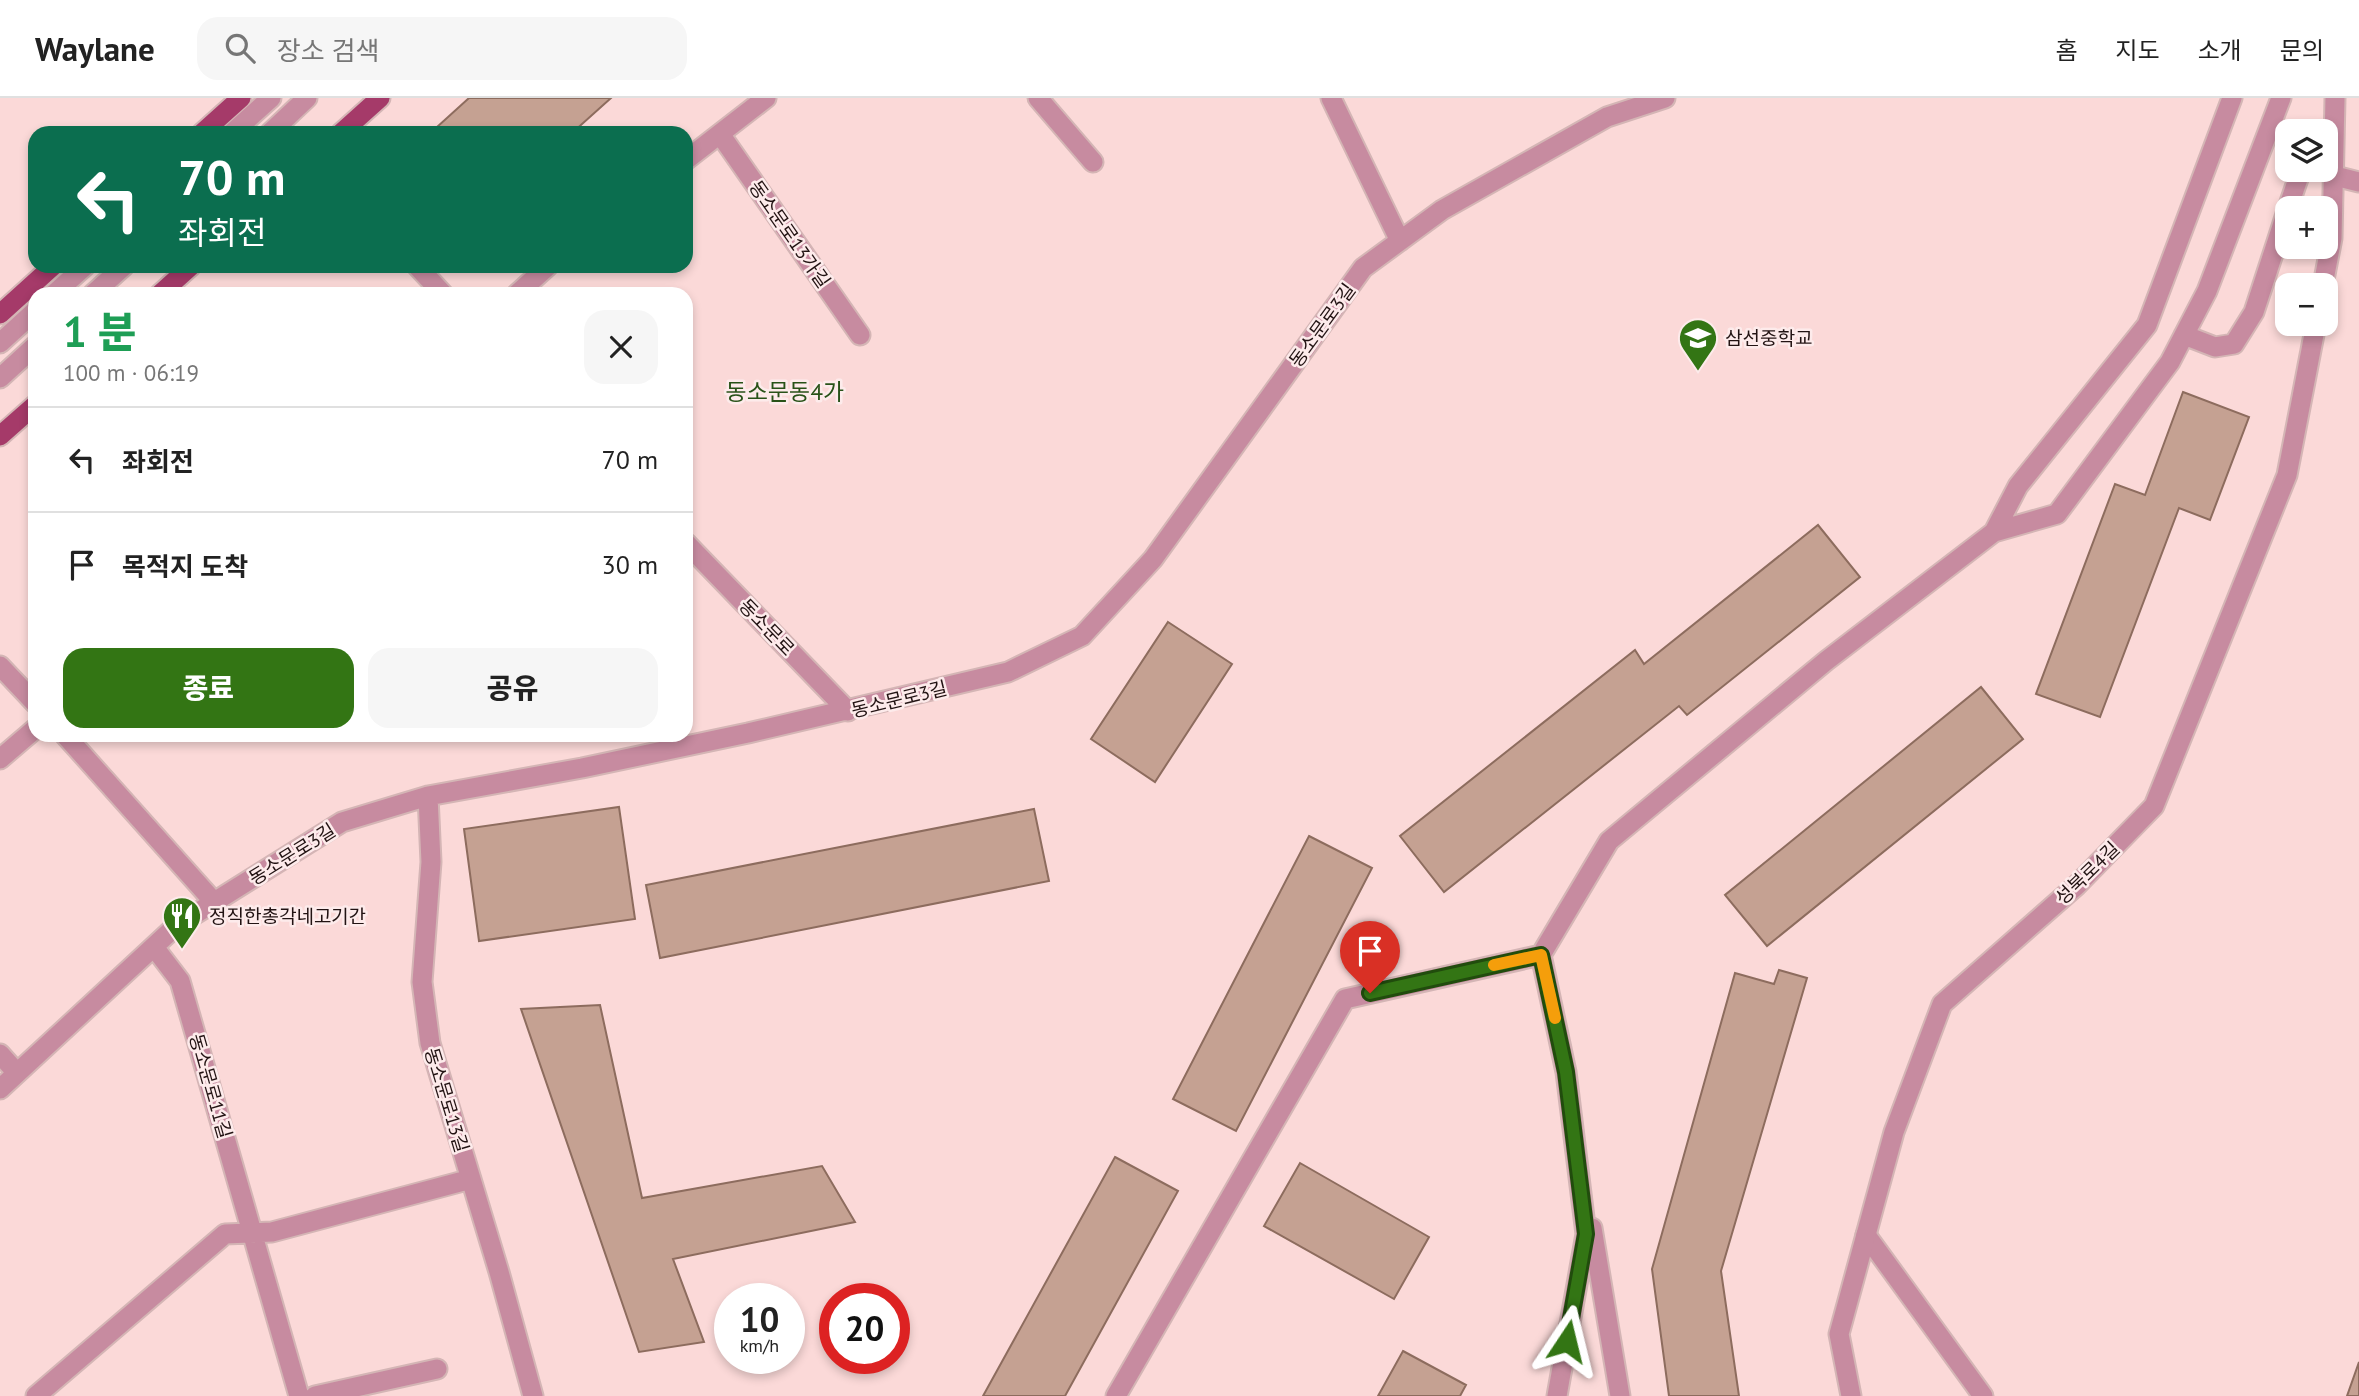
<!DOCTYPE html>
<html lang="ko">
<head>
<meta charset="utf-8">
<style>
	body { margin:0; font-family:"PT Sans","Noto Sans KR",sans-serif; background:#f6f6f6; color:#222; height:100vh; display:flex; flex-direction:column; font-size:26px; white-space:nowrap }
	* { box-sizing:border-box; margin:0 }
	p { font-size:23px; color:#767676 }
	.icon { flex:none; width:38px; height:38px; fill:none; stroke:currentColor; stroke-width:2; stroke-linecap:round; stroke-linejoin:round }
	.map { position:relative; flex:1; overflow:hidden }
	.details { position:absolute; left:28px; top:189px; width:665px; height:455px; display:flex; flex-direction:column; background:#fff; border-radius:21px; box-shadow:0 4px 10px #0003 }
	.details>* { flex:none }
	.hud { position:absolute; left:28px; top:28px; width:665px; height:147px; border-radius:21px; box-shadow:0 4px 10px #0003; background:#0b6e4f; color:#fff; overflow:hidden }
	.tools { position:absolute; left:2275px; top:21px; display:grid; gap:14px }
	.tools a { display:grid; place-items:center; width:63px; height:63px; border-radius:14px; background:#fff; box-shadow:0 4px 10px #0003; font-size:35px }
	.speed { position:absolute; left:714px; top:1185px; display:flex; gap:14px; font-size:35px; font-weight:700; text-align:center }
	.speed>* { display:grid; place-content:center; width:91px; height:91px; border-radius:50%; background:#fff; box-shadow:0 4px 10px #0003; line-height:1 }
	.speed small { font-size:18px; font-weight:400 }
	.speed .limit { border:10px solid #d22; background:#fff; color:#111 }
	.pin { position:absolute; display:grid; place-items:center; width:60px; height:60px; color:#fff; margin:-72px -30px; border-radius:50% 50% 50% 0; rotate:-45deg; box-shadow:0 0 7px #0007 }
	.pin .icon { rotate:45deg }
	.me { position:absolute; width:77px; margin:-38px; rotate:10deg; stroke-linejoin:round; filter:drop-shadow(0 0 5px #0008) }
	.turn { display:flex; align-items:center; gap:24px; height:147px; padding:0 35px; font-size:32px }
	.turn .icon { width:91px; height:91px; stroke-width:2.5 }
	.turn b { display:block; font-size:49px; line-height:60px }
	.round { display:grid; place-items:center; flex:none; width:74px; height:74px; border-radius:21px; background:#f6f6f6 }
	.overview { display:flex; align-items:center; justify-content:space-between; height:119px; padding:0 35px }
	h1 { font-size:42px; font-weight:800; line-height:52px; color:#1e9e55 }
	.action { display:flex; gap:14px; margin-top:auto; padding:14px 35px }
	.action a { flex:1; height:80px; border-radius:21px; background:#337514; color:#fff; font-size:28px; font-weight:800; line-height:80px; text-align:center }
	.action a+a { background:#f6f6f6; color:#222 }
	ul { padding:0; list-style:none }
	li { display:flex; align-items:center; gap:21px; height:105px; padding:0 35px; border-top:2px solid #e0e0e0 }
	li div { flex:1 }
	li b { display:block; font-size:26px }
	li em { font-style:normal }
	header { display:flex; align-items:center; gap:42px; box-sizing:border-box; height:98px; padding:0 35px; background:#fff; border-bottom:2px solid #e0e0e0 }
	header strong { font-size:33px }
	nav { display:flex; gap:38px; margin-inline-start:auto; font-size:24px }
	.search { width:490px; height:63px; background:#f6f6f6; display:flex; align-items:center; gap:18px; box-sizing:border-box; padding:0 24px; border-radius:21px; color:#767676; font-size:26px }
	.map>svg:first-child { display:block }
	.building { fill:#c5a192; stroke:#8d6c5e; stroke-width:2 }
	.lines { fill:none; stroke-linecap:round; stroke-linejoin:round }
	.service-casing { stroke:#d4b5b5; stroke-width:23 }
	.minor-casing { stroke:#d4b5b5; stroke-width:23 }
	.tertiary-casing { stroke:#d4b5b5; stroke-width:23 }
	.primary-casing { stroke:#d4b5b5; stroke-width:23 }
	.service { stroke:#c78ba0; stroke-width:19 }
	.minor { stroke:#c78ba0; stroke-width:19 }
	.tertiary { stroke:#c78ba0; stroke-width:19 }
	.primary { stroke:#a53a69; stroke-width:19 }
	.route-casing { stroke:#214c0d; stroke-width:18 }
	.route { stroke:#337514; stroke-width:12 }
	.slow { stroke:#f59e0b; stroke-width:12 }
	.labels { text-anchor:middle; dominant-baseline:central; stroke-width:5; stroke-linejoin:round; paint-order:stroke }
	.street-label { font-size:19px; fill:#221313; stroke:#fdebeb }
	.poi-label { font-size:19px; fill:#221313; stroke:#fdebeb; text-anchor:start }
	.quarter-label { font-size:23px; fill:#285218; stroke:#fdebeb }
</style>
</head>
<body>
<header>
<strong>Waylane</strong>
<div class="search"><svg class="icon" aria-label="search" viewBox="0 0 24 24"><circle cx="10" cy="10" r="6"/><path d="M15 15l6 6"/></svg>장소 검색</div>
<nav><a>홈</a><a>지도</a><a>소개</a><a>문의</a></nav>
</header>
<div class="map">
<svg width="2359" height="1298" viewBox="0 0 2359 1298">
	<rect width="100%" height="100%" fill="#fbd9d8"/>
	<path class="building" d="M 469,0 L 611,0 L 572,35 L 443,35 L 437,29 Z
		M 2183,294 L 2249,319 L 2210,422 L 2179,410 L 2100,619 L 2036,596 L 2115,386 L 2145,397 Z
		M 1818,427 L 1860,479 L 1687,617 L 1679,608 L 1444,794 L 1400,738 L 1635,552 L 1644,566 Z
		M 1168,524 L 1232,566 L 1155,684 L 1091,641 Z
		M 1981,589 L 2023,641 L 1767,848 L 1725,797 Z
		M 619,709 L 635,821 L 479,843 L 464,731 Z
		M 1034,711 L 1049,783 L 660,860 L 646,787 Z
		M 1309,738 L 1372,770 L 1236,1033 L 1173,1001 Z
		M 1779,872 L 1807,880 L 1721,1173 L 1739,1298 L 1669,1298 L 1652,1171 L 1735,875 L 1774,886 Z
		M 600,907 L 642,1100 L 822,1068 L 855,1124 L 673,1161 L 704,1244 L 639,1254 L 521,911 Z
		M 1115,1059 L 1178,1093 L 1065,1298 L 983,1298 Z
		M 1300,1065 L 1429,1139 L 1394,1201 L 1264,1128 Z
		M 1403,1253 L 1466,1287 L 1460,1298 L 1378,1298 Z
		M 2359,1264 L 2359,1298 L 2347,1298 Z"/>
	<g class="lines">
		<g class="service-casing">
			<path id="service" d="M 232,35 L 271,0
				M 270,35 L 307,0
				M 2288,110 L 2301,72
				M 54,196 L 85,168
				M 93,196 L 124,168
				M 2184,237 L 2215,249 L 2234,246 L 2254,214 L 2287,113
				M 0,245 L 35,213
				M 0,280 L 35,248
				M 1994,434 L 2018,388 L 2147,227 L 2232,0
				M 1592,1130 L 1620,1298
				M 1866,1137 L 1983,1298
				M 1116,1298 L 1345,901 L 1541,857
				M 1557,1298 L 1586,1136 L 1566,974 L 1541,857 L 1609,743 L 1826,563 L 1994,434 L 2057,416 L 2170,264 L 2207,193 L 2281,0"/>
		</g>
		<g class="minor-casing">
			<path id="minor" d="M 1038,0 L 1093,64
				M 1331,0 L 1400,143
				M 720,36 L 860,237
				M 686,62 L 766,0
				M 2335,78 L 2359,84
				M 417,168 L 443,196
				M 517,196 L 548,168
				M 686,445 L 848,613
				M 0,568 L 35,605
				M 65,637 L 214,804
				M 0,661 L 35,631
				M 428,698 L 431,764 L 422,884 L 430,945 L 499,1174 L 533,1298
				M 154,849 L 180,883 L 299,1298
				M 0,956 L 17,975
				M 0,991 L 176,828 L 342,724 L 428,698 L 582,670 L 748,635 L 1008,574 L 1082,538 L 1153,461 L 1363,170 L 1442,112 L 1607,19 L 1665,0
				M 36,1298 L 225,1136 L 272,1134 L 471,1081
				M 315,1298 L 437,1271"/>
		</g>
		<g class="tertiary-casing">
			<path id="tertiary" d="M 2323,187 L 2332,140 L 2335,0
				M 1851,1298 L 1839,1236 L 1894,1034 L 1942,906 L 2077,787 L 2154,708 L 2287,377 L 2316,226"/>
		</g>
		<g class="primary-casing">
			<path id="primary" d="M 202,35 L 241,0
				M 341,35 L 380,0
				M 160,196 L 191,168
				M 0,216 L 53,168
				M 0,338 L 35,307"/>
		</g>
		<use href="#service" class="service"/>
		<use href="#minor" class="minor"/>
		<use href="#tertiary" class="tertiary"/>
		<use href="#primary" class="primary"/>
	</g>
	<g class="lines">
		<g class="route-casing">
			<path id="route" d="M 1370,895 L 1541,857 L 1566,974 L 1586,1136 L 1567,1243"/>
		</g>
		<use href="#route" class="route"/>
		<path class="slow" d="M 1494,867 L 1541,857 L 1555,920"/>
	</g>
	<defs>
		<g id="school-pin" transform="scale(2.0125)"><path d="M0 17L-7.5 6A9.5 9.5 0 1 1 7.5 6Z" fill="#337514" stroke="#fdebeb"/><path d="M0-5L7-2L0 1L-7-2ZM-4 1L0 2.5L4 1V4Q0 6-4 4Z" fill="#fff"/></g>
		<g id="restaurant-pin" transform="scale(2.0125)"><path d="M0 17L-7.5 6A9.5 9.5 0 1 1 7.5 6Z" fill="#337514" stroke="#fdebeb"/><path d="M-5-6h1v4h1v-4h1v4h1v-4h1v5L-1.5 .5V6h-2V.5L-5-1ZM5-6V6H3V1.5H1.5Q1.5-4 5-6Z" fill="#fff"/></g>
	</defs>
	<g fill-rule="evenodd">
		<use href="#school-pin" x="1698" y="240"/>
		<use href="#restaurant-pin" x="182" y="818"/>
	</g>
	<g class="labels">
		<g class="street-label">
			<text transform="translate(790 136) rotate(55)">동소문로13가길</text>
			<text transform="translate(1322 227) rotate(-54)">동소문로3길</text>
			<text transform="translate(767 529) rotate(46)">동소문로</text>
			<text transform="translate(899 601) rotate(-14)">동소문로3길</text>
			<text transform="translate(292 756) rotate(-32)">동소문로3길</text>
			<text transform="translate(2087 775) rotate(-44)">성북로4길</text>
			<text transform="translate(211 988) rotate(74)">동소문로11길</text>
			<text transform="translate(447 1002) rotate(73)">동소문로13길</text>
		</g>
		<g class="poi-label">
			<text x="1725" y="240">삼선중학교</text>
			<text x="209" y="818">정직한총각네고기간</text>
		</g>
		<g class="quarter-label">
			<text x="785" y="293">동소문동4가</text>
		</g>
	</g>
</svg>
<div class="tools">
<a><svg class="icon" aria-label="layers" viewBox="0 0 24 24"><path d="M12 4l9 5-9 5-9-5zM3 14l9 5 9-5"/></svg></a>
<a>+</a>
<a>−</a>
</div>
<div class="speed"><div>10<small>km/h</small></div><div class="limit">20</div></div>
<div class="pin" style="left:1370px;top:895px;background:#d93025"><svg class="icon" aria-label="arrive" viewBox="0 0 24 24"><path d="M6 21V4h12l-3 4 3 4H6"/></svg></div>
<svg class="me" style="left:1567px;top:1243px" viewBox="-20 -20 40 40"><path d="M0-17L14 15 0 8-14 15z" fill="#337514" stroke="#fff" stroke-width="4"/></svg>
<div class="hud">
<div class="turn"><svg class="icon" aria-label="left" viewBox="0 0 24 24"><path d="M17 20v-9H6M10 6l-5 5 5 5"/></svg><div><b>70 m</b>좌회전</div></div>
</div>
<section class="details">
<div class="overview"><div><h1>1 분</h1><p>100 m · 06:19</p></div><a class="round"><svg class="icon" aria-label="close" viewBox="0 0 24 24"><path d="M6 6l12 12M18 6L6 18"/></svg></a></div>
<ul>
<li><svg class="icon" aria-label="left" viewBox="0 0 24 24"><path d="M17 20v-9H6M10 6l-5 5 5 5"/></svg><div><b>좌회전</b></div><em>70 m</em></li>
<li><svg class="icon" aria-label="arrive" viewBox="0 0 24 24"><path d="M6 21V4h12l-3 4 3 4H6"/></svg><div><b>목적지 도착</b></div><em>30 m</em></li>
</ul>
<div class="action"><a>종료</a><a>공유</a></div>
</section>
</div>
</body>
</html>
